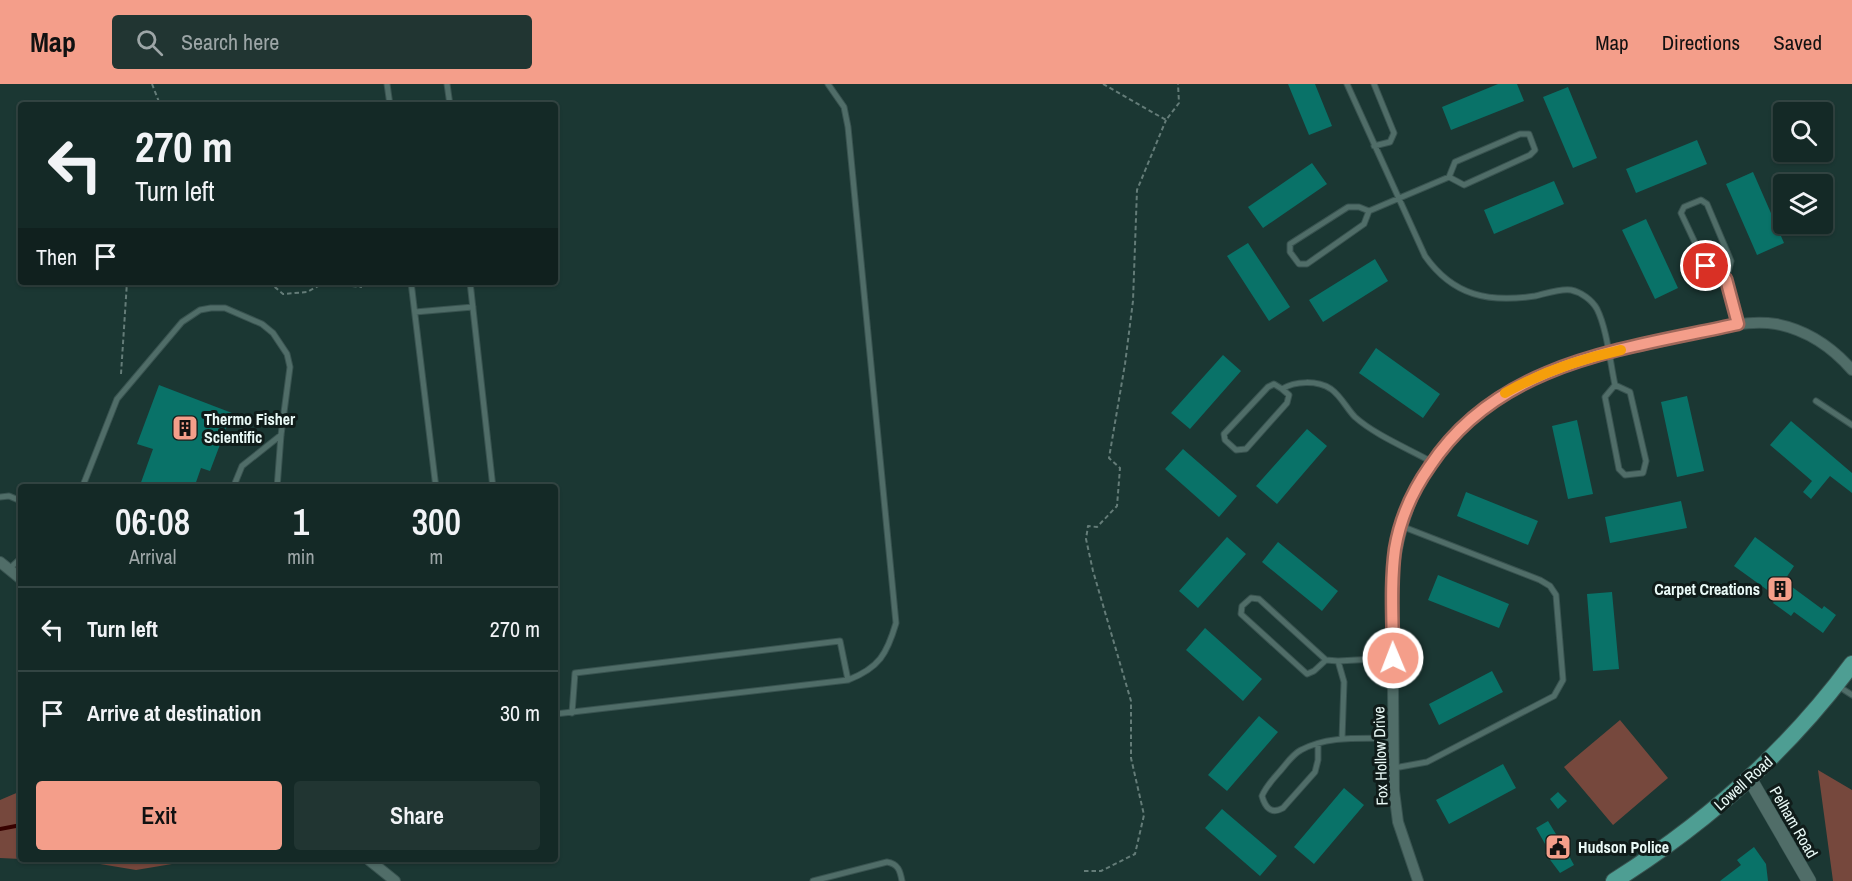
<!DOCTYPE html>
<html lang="en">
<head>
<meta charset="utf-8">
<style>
	body { margin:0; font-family:"Archivo Narrow",sans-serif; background:#213532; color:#f1f3f6; height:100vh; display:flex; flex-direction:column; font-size:22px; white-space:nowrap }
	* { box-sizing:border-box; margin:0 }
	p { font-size:20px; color:#9da6a7 }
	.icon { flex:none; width:33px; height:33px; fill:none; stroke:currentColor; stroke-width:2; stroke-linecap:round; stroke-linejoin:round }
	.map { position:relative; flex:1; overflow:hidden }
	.sheet { position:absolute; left:18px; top:400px; width:540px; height:378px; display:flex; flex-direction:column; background:#142926; border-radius:6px; box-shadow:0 2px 4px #0004,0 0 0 2px #334543 }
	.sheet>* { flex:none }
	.top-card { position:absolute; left:18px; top:18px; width:540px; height:183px; border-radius:6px; box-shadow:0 2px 4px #0004,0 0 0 2px #334543; background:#142926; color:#f1f3f6; overflow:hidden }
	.tools { position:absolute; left:1773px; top:18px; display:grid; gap:12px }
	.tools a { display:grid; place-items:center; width:60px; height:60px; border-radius:6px; background:#142926; box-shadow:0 2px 4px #0004,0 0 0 2px #334543; font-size:30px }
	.pin { position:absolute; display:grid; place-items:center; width:51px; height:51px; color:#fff; margin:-26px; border:3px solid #fff; border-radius:50%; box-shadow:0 2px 6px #0007 }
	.me { position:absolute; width:66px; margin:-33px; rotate:359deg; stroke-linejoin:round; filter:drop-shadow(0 0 4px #0008) }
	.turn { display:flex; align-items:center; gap:21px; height:126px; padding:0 18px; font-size:27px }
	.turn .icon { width:78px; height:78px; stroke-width:2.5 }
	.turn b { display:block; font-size:42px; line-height:51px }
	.then { display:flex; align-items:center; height:57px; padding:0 18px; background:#0003; gap:12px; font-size:22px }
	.eta { display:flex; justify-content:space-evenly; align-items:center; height:102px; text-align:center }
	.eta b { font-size:36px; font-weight:600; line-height:42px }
	.button { display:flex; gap:12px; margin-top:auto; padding:12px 18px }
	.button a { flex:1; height:69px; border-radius:6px; background:#f49e8a; color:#111; font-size:24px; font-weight:600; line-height:69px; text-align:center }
	.button a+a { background:#213532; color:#f1f3f6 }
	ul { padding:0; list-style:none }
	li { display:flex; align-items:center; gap:18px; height:84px; padding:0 18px; border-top:2px solid #334543 }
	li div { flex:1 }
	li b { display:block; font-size:22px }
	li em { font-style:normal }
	header { display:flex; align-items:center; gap:36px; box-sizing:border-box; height:84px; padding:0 30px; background:#f49e8a; color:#111 }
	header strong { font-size:28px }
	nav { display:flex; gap:33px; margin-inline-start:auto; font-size:21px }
	.search { width:420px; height:54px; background:#213532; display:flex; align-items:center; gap:15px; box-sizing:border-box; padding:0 21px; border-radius:6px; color:#9da6a7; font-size:22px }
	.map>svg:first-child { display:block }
	.green { fill:#76483d }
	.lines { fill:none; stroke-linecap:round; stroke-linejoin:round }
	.stream { stroke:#380200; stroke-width:4 }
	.building { fill:#097268 }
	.service-casing { stroke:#395350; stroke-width:7 }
	.minor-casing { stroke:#395350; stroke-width:12 }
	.tertiary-casing { stroke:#395350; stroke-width:15 }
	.primary-casing { stroke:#395350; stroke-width:18 }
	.path { stroke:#647c78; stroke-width:2; stroke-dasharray:4.5 3; stroke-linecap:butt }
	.service { stroke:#506d68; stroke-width:5 }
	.minor { stroke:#506d68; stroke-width:10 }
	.tertiary { stroke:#506d68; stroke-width:14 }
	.primary { stroke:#4e9e93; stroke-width:16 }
	.route-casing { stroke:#9f675a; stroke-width:15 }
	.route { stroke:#f49e8a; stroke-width:10 }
	.slow { stroke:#f59e0b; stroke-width:10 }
	.labels { text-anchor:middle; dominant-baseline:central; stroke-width:6; stroke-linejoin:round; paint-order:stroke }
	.poi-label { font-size:16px; font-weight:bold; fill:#e9f9f6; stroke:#101c1a; text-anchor:start }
	.street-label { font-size:16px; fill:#e9f9f6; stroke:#101c1a }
</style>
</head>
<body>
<header>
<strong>Map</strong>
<div class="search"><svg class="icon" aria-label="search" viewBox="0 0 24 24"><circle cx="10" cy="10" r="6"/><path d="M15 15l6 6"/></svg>Search here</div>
<nav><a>Map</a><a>Directions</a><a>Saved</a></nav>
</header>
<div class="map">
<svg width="1852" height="797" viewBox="0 0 1852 797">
	<rect width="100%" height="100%" fill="#1b3733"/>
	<path class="green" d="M 1620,636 L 1668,694 L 1613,741 L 1564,683 Z
		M 1818,686 L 1852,706 L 1852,797 L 1833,797 Z
		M 21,707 L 21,775 L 0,774 L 0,716 Z
		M 25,776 L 183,776 L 178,779 L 136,786 L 82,777 Z"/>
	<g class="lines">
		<path class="stream" d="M 0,745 L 21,741"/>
	</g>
	<path class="building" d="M 1288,0 L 1315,0 L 1332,42 L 1309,51 Z
		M 1498,0 L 1517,0 L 1524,17 L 1451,46 L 1442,23 Z
		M 1568,3 L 1597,74 L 1573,84 L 1543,13 Z
		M 1697,56 L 1707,80 L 1636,109 L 1626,85 Z
		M 1312,79 L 1327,100 L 1263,144 L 1248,123 Z
		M 1753,88 L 1784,159 L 1757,171 L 1726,100 Z
		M 1554,97 L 1564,120 L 1494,150 L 1484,126 Z
		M 1646,135 L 1678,204 L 1655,215 L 1622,146 Z
		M 1248,159 L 1290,223 L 1269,237 L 1227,172 Z
		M 1375,175 L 1388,197 L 1323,238 L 1309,216 Z
		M 1376,264 L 1440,310 L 1423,334 L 1359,289 Z
		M 1223,271 L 1241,287 L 1190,345 L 1171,329 Z
		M 159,301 L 232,329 L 210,387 L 201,384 L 194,404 L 139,404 L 153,365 L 137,360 Z
		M 1687,312 L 1704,387 L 1677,393 L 1661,318 Z
		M 1577,336 L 1593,410 L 1568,415 L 1552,342 Z
		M 1791,337 L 1852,389 L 1852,409 L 1830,392 L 1811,415 L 1803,408 L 1812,397 L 1770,361 Z
		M 1307,345 L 1327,362 L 1277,420 L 1256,402 Z
		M 1183,365 L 1237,412 L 1219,433 L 1165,385 Z
		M 1466,408 L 1538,437 L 1528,461 L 1457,432 Z
		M 1681,417 L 1687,444 L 1610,459 L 1605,433 Z
		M 1227,453 L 1246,470 L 1198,524 L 1179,507 Z
		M 1755,453 L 1794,482 L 1784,497 L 1822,525 L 1824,522 L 1836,531 L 1823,549 L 1794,528 L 1791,532 L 1773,519 L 1777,513 L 1734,482 Z
		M 1278,458 L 1338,507 L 1322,527 L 1262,478 Z
		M 1438,491 L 1509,520 L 1499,544 L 1428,516 Z
		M 1612,508 L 1619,585 L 1593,587 L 1587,510 Z
		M 1205,544 L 1262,595 L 1243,617 L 1186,566 Z
		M 1492,587 L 1503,608 L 1439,641 L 1429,620 Z
		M 1259,632 L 1278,648 L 1227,707 L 1208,691 Z
		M 1503,680 L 1516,704 L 1449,740 L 1436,716 Z
		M 1344,704 L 1364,721 L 1314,780 L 1294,763 Z
		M 1558,708 L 1567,717 L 1558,725 L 1550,715 Z
		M 1222,725 L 1277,772 L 1260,792 L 1205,744 Z
		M 1548,737 L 1562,760 L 1565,758 L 1571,768 L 1568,770 L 1574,781 L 1560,789 L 1545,769 L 1549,767 L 1536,744 Z
		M 1754,763 L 1766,780 L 1768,797 L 1720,797 L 1741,781 L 1737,776 Z"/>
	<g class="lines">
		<g class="service-casing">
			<path id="service" d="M 387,0 L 390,21
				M 447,0 L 450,21
				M 1347,0 L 1425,172 C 1453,212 1489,219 1535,212 C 1545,210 1561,204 1571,206 C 1581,208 1592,216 1597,225 C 1607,245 1610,278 1615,301
				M 1374,62 L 1390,58 L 1394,49 L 1374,0
				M 1369,127 L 1364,140 L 1307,180 L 1299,180 L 1290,168 L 1290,160 L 1348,123 L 1359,123 L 1369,127 L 1449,93 L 1464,101 L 1530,71 L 1535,66 L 1529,50 L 1520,50 L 1455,78 L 1449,93
				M 1726,195 L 1714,190 L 1706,182 L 1681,129 L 1684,123 L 1701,116 L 1707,120 L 1731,177 L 1726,195 L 1738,240
				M 411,198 L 436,404
				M 470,198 L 493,404
				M 415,228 L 473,223
				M 1615,301 L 1630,308 L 1646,377 L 1643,389 L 1625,391 L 1619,385 L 1605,313 Z
				M 1282,305 L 1289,311 L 1287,319 L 1246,365 L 1236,366 L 1225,356 L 1224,350 L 1268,303 L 1274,300 L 1282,305 C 1295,297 1317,296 1331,305 C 1341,312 1347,325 1355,333 C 1375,351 1409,365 1432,378
				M 1816,317 L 1852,341
				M 82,404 L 117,315 L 182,238 L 200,226 L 211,224 L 225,224 L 262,240 L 273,249 L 287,270 L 290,283 L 281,351 L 277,404
				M 233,404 L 242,382 L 281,351
				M 0,413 L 9,412 L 21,417
				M 9,485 L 21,474
				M 1326,576 L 1314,587 L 1307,590 L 1241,530 L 1242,522 L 1251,514 L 1259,515 L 1326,576 L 1338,577 L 1344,598 L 1342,655
				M 1338,577 L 1393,574
				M 1838,602 L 1852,611
				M 572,629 L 575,589 L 840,557 L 848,596
				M 555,630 L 848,596 C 879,584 887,570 896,539 L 848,43 L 844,23 L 828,0
				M 1318,660 L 1318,676 L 1315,688 L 1283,724 C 1271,731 1265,723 1262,712 C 1266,702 1274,694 1281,686 C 1287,679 1293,670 1301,666 C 1329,651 1362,655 1393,654
				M 1394,684 L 1427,678 L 1554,612 L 1563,596 L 1556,511 L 1550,502 L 1540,496 L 1401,442
				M 813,797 L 887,778 C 898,780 900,786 902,797"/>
		</g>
		<g class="minor-casing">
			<path id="minor" d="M 0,478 L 21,495
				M 369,776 L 395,797
				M 1418,797 L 1398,738 L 1394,707 L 1392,498 C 1398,438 1417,386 1461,343 C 1521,284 1602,270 1681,253 C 1711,246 1744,235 1776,240 C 1807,246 1831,262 1852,286"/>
		</g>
		<g class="tertiary-casing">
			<path id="tertiary" d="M 1750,695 L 1809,797"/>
		</g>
		<g class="primary-casing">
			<path id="primary" d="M 1614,797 C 1706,739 1787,668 1852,580"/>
		</g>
		<path class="path" d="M 152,0 L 159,18 L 158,21
			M 1103,0 L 1166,36 L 1179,19 L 1178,0
			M 269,198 L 283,210 L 307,208 L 324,199 L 362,203
			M 121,290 L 127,198
			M 1084,787 L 1101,787 L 1135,770 L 1144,731 L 1131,674 L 1131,617 L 1093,487 L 1086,455 L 1088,442 L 1097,443 L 1117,422 L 1120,384 L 1109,374 L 1125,280 L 1133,217 L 1137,106 L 1166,36"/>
		<use href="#service" class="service"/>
		<use href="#minor" class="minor"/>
		<use href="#tertiary" class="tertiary"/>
		<use href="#primary" class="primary"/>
	</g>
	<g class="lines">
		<g class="route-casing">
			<path id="route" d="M 1393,574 C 1393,538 1390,501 1395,465 C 1400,435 1413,406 1430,382 C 1499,277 1625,265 1738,240 L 1726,195 L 1714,190 L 1706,182"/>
		</g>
		<use href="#route" class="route"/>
		<path class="slow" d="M 1505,309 C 1542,288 1580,275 1621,266"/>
	</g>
	<defs>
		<g id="building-square" transform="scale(1.35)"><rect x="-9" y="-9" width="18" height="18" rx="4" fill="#f49e8a" stroke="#101c1a"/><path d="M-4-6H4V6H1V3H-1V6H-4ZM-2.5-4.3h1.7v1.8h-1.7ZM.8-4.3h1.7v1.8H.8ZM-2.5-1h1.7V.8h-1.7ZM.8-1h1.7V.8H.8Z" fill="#111"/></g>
		<g id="civic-square" transform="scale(1.35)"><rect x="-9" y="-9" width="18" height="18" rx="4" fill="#f49e8a" stroke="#101c1a"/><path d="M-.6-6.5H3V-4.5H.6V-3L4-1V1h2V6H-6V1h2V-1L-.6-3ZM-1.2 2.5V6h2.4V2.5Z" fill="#111"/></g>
	</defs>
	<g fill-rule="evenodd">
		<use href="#building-square" x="185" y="344"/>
		<use href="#building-square" x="1780" y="505"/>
		<use href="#civic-square" x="1558" y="763"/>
	</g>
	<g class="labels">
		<g class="poi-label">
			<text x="204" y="335">Thermo Fisher<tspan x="204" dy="18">Scientific</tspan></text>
			<text x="1760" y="505" text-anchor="end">Carpet Creations</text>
			<text x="1578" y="763">Hudson Police</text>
		</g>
		<g class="street-label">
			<text transform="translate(1380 672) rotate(-92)">Fox Hollow Drive</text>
			<text transform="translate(1743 699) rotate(-42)">Lowell Road</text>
			<text transform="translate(1794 738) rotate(60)">Pelham Road</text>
		</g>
	</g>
</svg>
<div class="tools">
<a><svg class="icon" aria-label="search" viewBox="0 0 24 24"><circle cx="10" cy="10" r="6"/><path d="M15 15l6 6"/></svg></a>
<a><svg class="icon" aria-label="layers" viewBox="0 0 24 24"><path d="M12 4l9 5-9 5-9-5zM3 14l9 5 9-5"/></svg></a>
</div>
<div class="pin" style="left:1706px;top:182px;background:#d93025"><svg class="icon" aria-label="arrive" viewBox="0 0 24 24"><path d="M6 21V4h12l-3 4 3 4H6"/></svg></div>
<svg class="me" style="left:1393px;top:574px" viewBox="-20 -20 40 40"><circle r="17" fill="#f49e8a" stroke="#fff" stroke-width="3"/><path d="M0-11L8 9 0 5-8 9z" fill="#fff"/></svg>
<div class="top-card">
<div class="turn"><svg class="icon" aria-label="left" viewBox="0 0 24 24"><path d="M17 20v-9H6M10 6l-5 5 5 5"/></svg><div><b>270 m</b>Turn left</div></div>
<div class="then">Then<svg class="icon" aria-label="arrive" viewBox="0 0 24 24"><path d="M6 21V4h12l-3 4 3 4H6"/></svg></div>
</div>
<section class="sheet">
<div class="eta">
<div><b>06:08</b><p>Arrival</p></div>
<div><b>1</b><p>min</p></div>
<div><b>300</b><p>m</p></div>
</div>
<ul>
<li><svg class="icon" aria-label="left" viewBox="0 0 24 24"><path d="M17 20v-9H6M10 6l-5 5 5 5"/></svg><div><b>Turn left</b></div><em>270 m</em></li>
<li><svg class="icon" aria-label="arrive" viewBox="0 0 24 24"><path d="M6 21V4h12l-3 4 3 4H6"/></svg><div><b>Arrive at destination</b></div><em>30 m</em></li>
</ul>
<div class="button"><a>Exit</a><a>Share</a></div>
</section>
</div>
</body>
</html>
